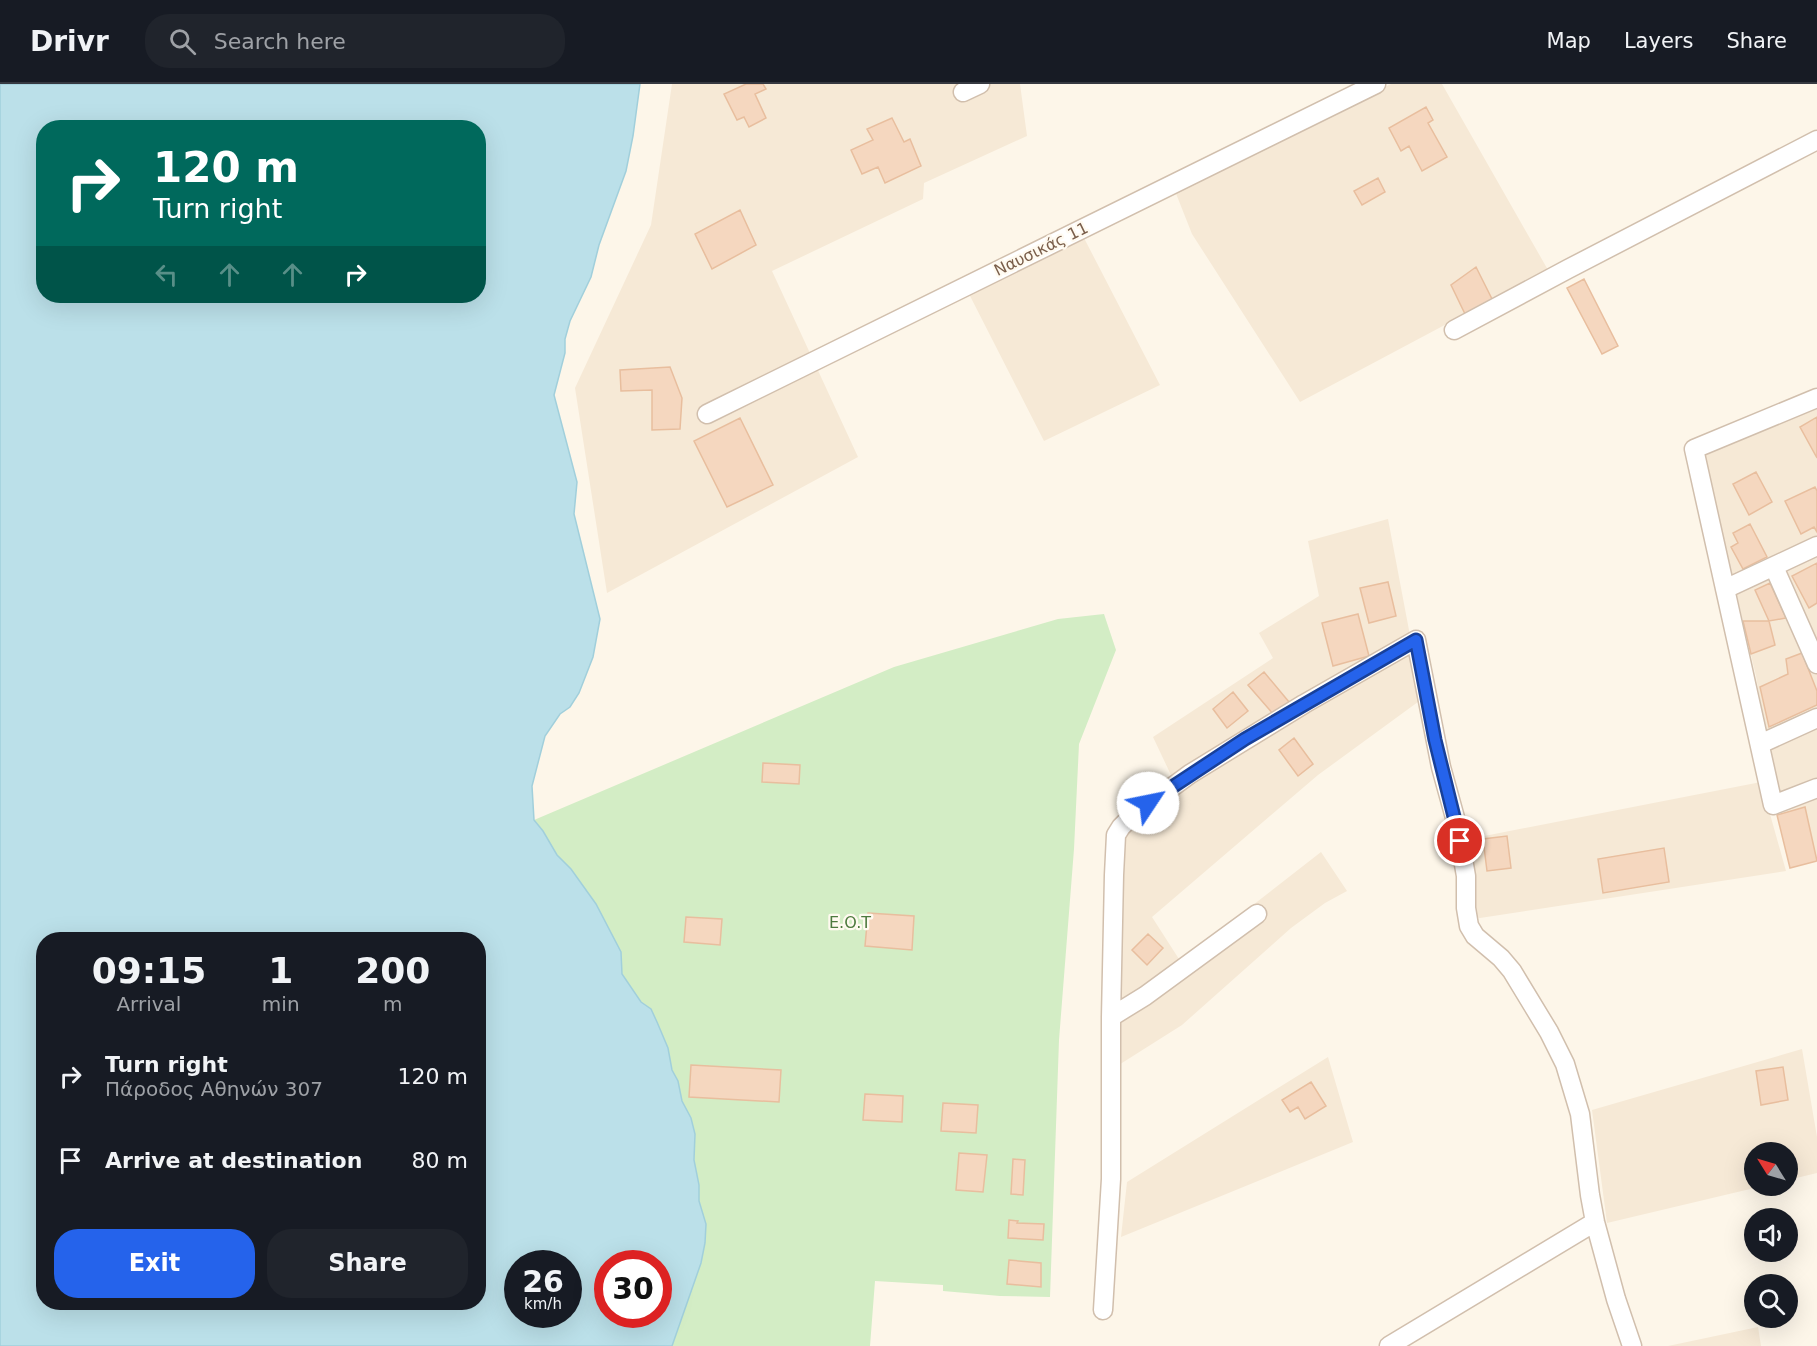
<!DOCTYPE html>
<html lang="en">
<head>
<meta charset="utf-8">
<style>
	body { margin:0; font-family:"DejaVu Sans",sans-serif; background:#20242c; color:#f1f3f6; height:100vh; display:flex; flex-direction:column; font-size:22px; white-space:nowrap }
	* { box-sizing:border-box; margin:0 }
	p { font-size:20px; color:#9ea1a6 }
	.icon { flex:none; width:33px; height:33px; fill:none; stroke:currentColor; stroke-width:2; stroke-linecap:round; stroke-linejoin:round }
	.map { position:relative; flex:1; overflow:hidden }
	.panel { position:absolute; left:36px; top:848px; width:450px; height:378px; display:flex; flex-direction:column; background:#171b24; border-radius:24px; box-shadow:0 6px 24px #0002 }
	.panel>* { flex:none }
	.top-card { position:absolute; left:36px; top:36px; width:450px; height:183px; border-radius:24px; box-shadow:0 6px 24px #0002; background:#00695c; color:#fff; overflow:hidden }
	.needle { width:39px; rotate:307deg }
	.fabs { position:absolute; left:1744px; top:1058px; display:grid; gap:12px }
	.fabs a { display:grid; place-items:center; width:54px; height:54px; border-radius:50%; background:#171b24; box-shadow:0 6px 24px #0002; font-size:30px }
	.speed { position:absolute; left:504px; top:1166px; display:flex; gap:12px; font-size:30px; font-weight:700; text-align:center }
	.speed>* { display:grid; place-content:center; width:78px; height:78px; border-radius:50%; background:#171b24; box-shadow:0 6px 24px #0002; line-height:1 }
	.speed small { font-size:15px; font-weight:400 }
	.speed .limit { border:9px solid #d22; background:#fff; color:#111 }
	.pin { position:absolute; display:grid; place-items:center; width:51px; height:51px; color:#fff; margin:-26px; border:3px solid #fff; border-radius:50%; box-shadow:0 2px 6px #0007 }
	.me { position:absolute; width:66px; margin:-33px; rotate:56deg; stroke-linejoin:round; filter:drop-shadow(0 0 4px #0008) }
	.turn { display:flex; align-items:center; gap:21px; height:126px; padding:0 18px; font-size:27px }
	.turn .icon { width:78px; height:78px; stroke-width:2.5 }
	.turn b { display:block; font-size:42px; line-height:51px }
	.lanes { display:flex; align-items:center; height:57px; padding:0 18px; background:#0003; justify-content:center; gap:30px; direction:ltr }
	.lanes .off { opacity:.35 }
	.eta { display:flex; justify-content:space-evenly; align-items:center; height:102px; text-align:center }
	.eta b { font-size:36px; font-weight:600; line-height:42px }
	.cta { display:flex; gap:12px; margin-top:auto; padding:12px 18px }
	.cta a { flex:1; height:69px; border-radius:24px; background:#2563eb; color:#fff; font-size:24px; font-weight:600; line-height:69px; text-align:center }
	.cta a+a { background:#20242c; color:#f1f3f6 }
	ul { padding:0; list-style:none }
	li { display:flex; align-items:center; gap:18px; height:84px; padding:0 18px }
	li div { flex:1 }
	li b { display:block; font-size:22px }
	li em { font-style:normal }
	header { display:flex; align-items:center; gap:36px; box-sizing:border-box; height:84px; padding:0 30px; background:#171b24; border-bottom:2px solid #363941 }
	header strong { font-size:28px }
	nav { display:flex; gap:33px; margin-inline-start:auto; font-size:21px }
	.search { width:420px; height:54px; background:#20242c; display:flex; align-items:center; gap:15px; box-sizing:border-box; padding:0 21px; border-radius:24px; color:#9ea1a6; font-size:22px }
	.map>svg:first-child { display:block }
	.residential { fill:#f6e9d6 }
	.green { fill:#d3edc5 }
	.water { fill:#bbe0e9; stroke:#a1cfdb; stroke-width:1.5; fill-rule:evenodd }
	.building { fill:#f5d7bf; stroke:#e8be9e; stroke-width:1.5 }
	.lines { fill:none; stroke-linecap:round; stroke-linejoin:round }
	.street-casing { stroke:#d1bfad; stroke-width:21 }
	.street { stroke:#fff; stroke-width:18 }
	.route-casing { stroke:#184099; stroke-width:15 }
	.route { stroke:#2563eb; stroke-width:10 }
	.labels { text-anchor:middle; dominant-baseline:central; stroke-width:4.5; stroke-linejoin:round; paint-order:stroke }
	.street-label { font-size:16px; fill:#7a5e4a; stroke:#fffaf0 }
	.park-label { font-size:16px; fill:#4d7a3e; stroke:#fffaf0 }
</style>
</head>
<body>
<header>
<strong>Drivr</strong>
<div class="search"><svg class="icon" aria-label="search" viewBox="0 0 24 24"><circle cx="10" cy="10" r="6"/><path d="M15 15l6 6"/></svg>Search here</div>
<nav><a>Map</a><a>Layers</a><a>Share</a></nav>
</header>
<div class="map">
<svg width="1817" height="1262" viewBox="0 0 1817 1262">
	<rect width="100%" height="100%" fill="#fdf6e9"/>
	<path class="residential" d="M 672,0 L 1020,0 L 1027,52 L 924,99 L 923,115 L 772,187 L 858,373 L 607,509 L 575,304 L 651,141 Z
		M 1391,0 L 1442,0 L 1548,186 L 1300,318 L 1192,150 L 1175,107 Z
		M 1084,154 L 1160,301 L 1044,357 L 968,208 Z
		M 1817,322 L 1817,777 L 1790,784 L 1777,731 L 1776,712 L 1756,592 L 1703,369 Z
		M 1388,435 L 1422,615 L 1318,691 L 1152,833 L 1186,886 L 1260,832 L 1253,821 L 1321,768 L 1347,807 L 1325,819 L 1291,844 L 1182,941 L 1114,984 L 1120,752 L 1179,708 L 1153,653 L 1273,574 L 1259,549 L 1319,512 L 1308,457 Z
		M 1761,698 L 1786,787 L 1480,834 L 1476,833 L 1474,827 L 1474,785 L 1469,755 Z
		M 1802,965 L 1817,1053 L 1817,1089 L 1788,1096 L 1788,1068 L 1755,1068 L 1755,1101 L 1767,1101 L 1607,1139 L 1592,1026 Z
		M 1328,973 L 1353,1058 L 1121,1153 L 1127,1098 Z
		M 1758,1243 L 1761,1262 L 1668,1262 Z"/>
	<path class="green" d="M 1104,530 L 1116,566 L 1079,660 L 1074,765 L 1059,956 L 1050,1213 L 1000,1212 L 943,1207 L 943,1201 L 875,1197 L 870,1262 L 672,1262 L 701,1179 L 706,1140 L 699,1117 L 699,1101 L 694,1076 L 695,1050 L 691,1034 L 682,1017 L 678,997 L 672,986 L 668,964 L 657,938 L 651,925 L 641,918 L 622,890 L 621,868 L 571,785 L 557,771 L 543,747 L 534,736 L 894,583 L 1058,535 Z"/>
	<path class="water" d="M 0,0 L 640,0 L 633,52 L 626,87 L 599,161 L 591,193 L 570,237 L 565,255 L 565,269 L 554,311 L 577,398 L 574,430 L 600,535 L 593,573 L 579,609 L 570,623 L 560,630 L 545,652 L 532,702 L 534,736 L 543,747 L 557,771 L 571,785 L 596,820 L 621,868 L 622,890 L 641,918 L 651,925 L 657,938 L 668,964 L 672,986 L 678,997 L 682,1017 L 691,1034 L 695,1050 L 694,1076 L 699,1101 L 699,1117 L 706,1140 L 705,1159 L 701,1179 L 672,1262 L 0,1262 ZM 44,44 L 478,44 L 478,212 L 44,212 ZM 44,855 L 478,855 L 478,1218 L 44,1218 ZM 518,1179 L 568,1179 L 568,1230 L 518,1230 ZM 608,1179 L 658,1179 L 658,1230 L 608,1230 Z"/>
	<path class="building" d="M 746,0 L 763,0 L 766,5 L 755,10 L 766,34 L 749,43 L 744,33 L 737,36 L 724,10 Z
		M 1426,23 L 1433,36 L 1428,39 L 1447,73 L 1422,87 L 1409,62 L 1401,67 L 1389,44 Z
		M 892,34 L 904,58 L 910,55 L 921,82 L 885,99 L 878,83 L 862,90 L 851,66 L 873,56 L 867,45 Z
		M 1378,94 L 1385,108 L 1362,121 L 1354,107 Z
		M 740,126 L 756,161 L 712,185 L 695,150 Z
		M 1476,183 L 1493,217 L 1466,232 L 1451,201 Z
		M 1584,195 L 1618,262 L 1602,270 L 1567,204 Z
		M 670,283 L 682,314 L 680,345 L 652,346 L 652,306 L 621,307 L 620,286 Z
		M 1817,333 L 1817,374 L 1800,343 Z
		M 740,334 L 773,401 L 727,423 L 694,357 Z
		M 1756,388 L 1772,418 L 1749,431 L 1733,400 Z
		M 1815,403 L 1817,407 L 1817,448 L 1814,443 L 1801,450 L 1785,417 Z
		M 1750,440 L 1767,473 L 1743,485 L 1731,463 L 1738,459 L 1733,449 Z
		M 1817,479 L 1817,519 L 1809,524 L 1792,492 Z
		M 1388,498 L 1396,532 L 1369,539 L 1360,504 Z
		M 1770,499 L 1786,534 L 1769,537 L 1755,506 Z
		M 1358,530 L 1369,572 L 1333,582 L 1322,539 Z
		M 1743,537 L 1769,537 L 1775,561 L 1751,570 Z
		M 1802,569 L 1817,607 L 1817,621 L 1769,643 L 1760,603 L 1788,590 L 1786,575 Z
		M 1264,588 L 1289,618 L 1274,631 L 1248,601 Z
		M 1233,608 L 1248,627 L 1227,644 L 1213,625 Z
		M 1294,654 L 1313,680 L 1298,692 L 1279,666 Z
		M 763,679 L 800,681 L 799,700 L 762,698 Z
		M 1805,723 L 1817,777 L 1790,784 L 1777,731 Z
		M 1507,752 L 1511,784 L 1487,787 L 1483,755 Z
		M 1664,764 L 1669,798 L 1603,809 L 1598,775 Z
		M 868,829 L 914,832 L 912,866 L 865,862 Z
		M 686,833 L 722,835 L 720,861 L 684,858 Z
		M 1148,850 L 1163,864 L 1147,881 L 1132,866 Z
		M 691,981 L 781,986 L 779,1018 L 689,1013 Z
		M 1783,983 L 1788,1016 L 1761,1021 L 1756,987 Z
		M 1311,998 L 1326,1022 L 1305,1035 L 1298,1023 L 1290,1028 L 1282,1016 Z
		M 865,1010 L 903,1012 L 902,1038 L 863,1036 Z
		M 943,1019 L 978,1021 L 976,1049 L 941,1047 Z
		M 959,1069 L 987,1071 L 983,1108 L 956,1106 Z
		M 1013,1075 L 1025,1076 L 1023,1111 L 1011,1110 Z
		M 1009,1136 L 1018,1137 L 1017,1139 L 1044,1140 L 1043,1156 L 1008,1154 Z
		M 1009,1176 L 1041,1179 L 1041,1203 L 1007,1200 Z"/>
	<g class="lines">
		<g class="street-casing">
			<path id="street" d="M 963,8 L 980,0
				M 1454,246 L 1568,185 L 1817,56
				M 1817,314 L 1694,365 L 1773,721 L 1817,704
				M 707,330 L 1376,0
				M 1774,483 L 1817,580
				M 1725,505 L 1817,462
				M 1760,660 L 1817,634
				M 1111,933 L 1145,912 L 1257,830
				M 1103,1226 L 1111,1095 L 1111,933 L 1114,791 L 1116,751 L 1121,743 L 1130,734 L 1190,690 L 1304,620 L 1416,556 L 1441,683 L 1457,741 L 1466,792 L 1466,824 L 1469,842 L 1475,852 L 1501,874 L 1512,887 L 1549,948 L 1565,980 L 1580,1030 L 1590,1111 L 1595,1138 L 1616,1215 L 1632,1262
				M 1389,1262 L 1595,1138"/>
		</g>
		<use href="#street" class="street"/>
	</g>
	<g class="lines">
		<g class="route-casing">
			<path id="route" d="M 1148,719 L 1245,655 L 1416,556 L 1435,656 L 1460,757"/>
		</g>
		<use href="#route" class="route"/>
	</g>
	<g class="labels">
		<g class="street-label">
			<text transform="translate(1041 165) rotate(-26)">Ναυσικάς 11</text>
		</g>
		<g class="park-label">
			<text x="850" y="838">E.O.T</text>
		</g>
	</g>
</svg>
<div class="fabs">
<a><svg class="needle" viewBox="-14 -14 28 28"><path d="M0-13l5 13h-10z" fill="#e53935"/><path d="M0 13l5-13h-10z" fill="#9ea1a6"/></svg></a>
<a><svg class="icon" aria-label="sound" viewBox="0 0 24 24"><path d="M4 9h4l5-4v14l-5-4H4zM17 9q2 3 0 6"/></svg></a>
<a><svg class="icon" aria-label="search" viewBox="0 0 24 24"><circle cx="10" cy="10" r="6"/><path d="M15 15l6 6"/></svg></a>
</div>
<div class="speed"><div>26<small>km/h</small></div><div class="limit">30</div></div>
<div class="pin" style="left:1460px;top:757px;background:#d93025"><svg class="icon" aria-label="arrive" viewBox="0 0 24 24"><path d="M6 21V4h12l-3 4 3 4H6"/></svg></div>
<svg class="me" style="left:1148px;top:719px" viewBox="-20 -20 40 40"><circle r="19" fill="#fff"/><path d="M0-13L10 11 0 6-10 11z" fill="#2563eb"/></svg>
<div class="top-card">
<div class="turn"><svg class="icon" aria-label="right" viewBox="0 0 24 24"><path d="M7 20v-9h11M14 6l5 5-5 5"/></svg><div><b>120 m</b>Turn right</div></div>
<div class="lanes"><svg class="icon off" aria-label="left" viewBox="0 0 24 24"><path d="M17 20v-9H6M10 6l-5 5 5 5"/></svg><svg class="icon off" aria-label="ahead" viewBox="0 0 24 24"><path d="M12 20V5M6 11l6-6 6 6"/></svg><svg class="icon off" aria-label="ahead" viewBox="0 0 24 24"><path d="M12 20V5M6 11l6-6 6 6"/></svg><svg class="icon" aria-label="right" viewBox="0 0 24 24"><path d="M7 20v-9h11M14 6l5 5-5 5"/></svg></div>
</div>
<section class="panel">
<div class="eta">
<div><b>09:15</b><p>Arrival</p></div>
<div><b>1</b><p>min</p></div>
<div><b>200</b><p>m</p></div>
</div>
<ul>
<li><svg class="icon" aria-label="right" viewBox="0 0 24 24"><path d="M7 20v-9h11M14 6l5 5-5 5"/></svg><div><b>Turn right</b><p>Πάροδος Αθηνών 307</p></div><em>120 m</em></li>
<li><svg class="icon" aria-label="arrive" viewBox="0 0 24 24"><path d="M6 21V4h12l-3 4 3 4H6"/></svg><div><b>Arrive at destination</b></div><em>80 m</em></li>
</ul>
<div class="cta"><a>Exit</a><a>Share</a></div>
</section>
</div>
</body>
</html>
